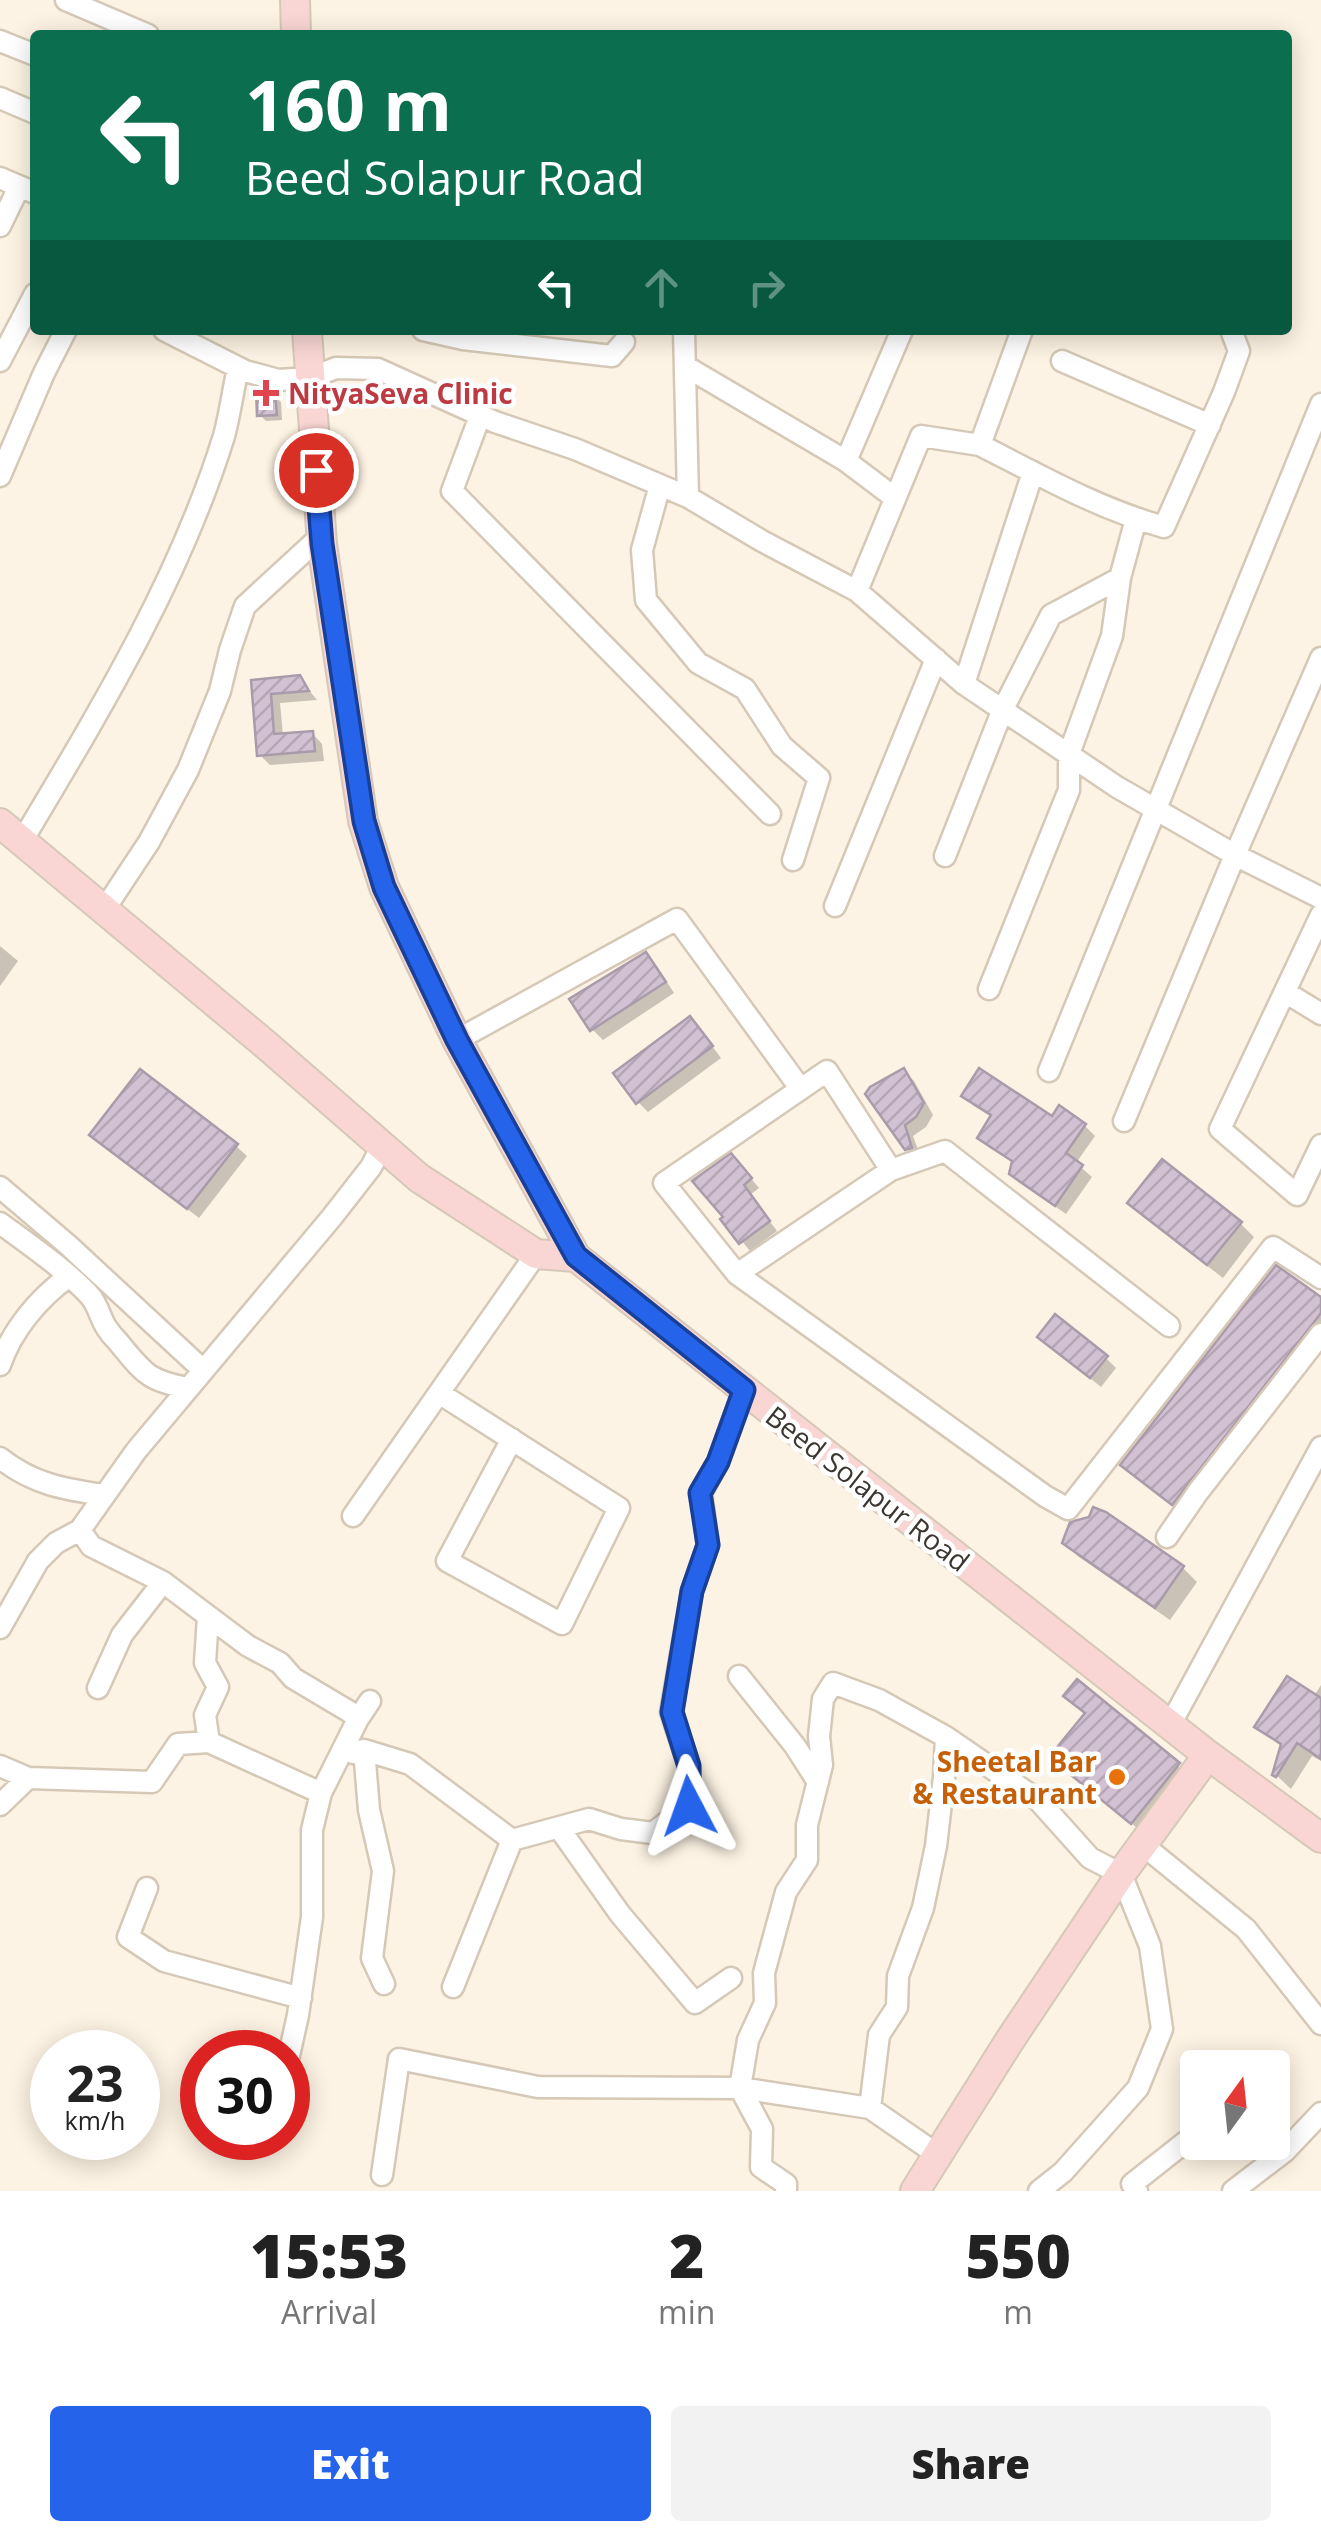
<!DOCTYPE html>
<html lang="en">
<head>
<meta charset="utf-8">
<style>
	body { margin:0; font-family:"Open Sans",sans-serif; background:#f2f2f2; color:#222; height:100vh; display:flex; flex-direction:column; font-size:38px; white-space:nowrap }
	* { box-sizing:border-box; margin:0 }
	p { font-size:32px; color:#767676 }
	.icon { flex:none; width:55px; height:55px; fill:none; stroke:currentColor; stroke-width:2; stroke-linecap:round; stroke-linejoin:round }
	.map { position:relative; height:2191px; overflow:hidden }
	.panel { display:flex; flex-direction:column; background:#fff; flex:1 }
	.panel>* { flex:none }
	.hud { position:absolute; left:30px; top:30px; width:1262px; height:305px; border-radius:10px; box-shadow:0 5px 25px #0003; background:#0b6e4f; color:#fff; overflow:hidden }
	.needle { width:65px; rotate:15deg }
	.tools { position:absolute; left:1180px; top:2050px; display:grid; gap:20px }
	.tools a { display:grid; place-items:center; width:110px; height:110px; border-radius:10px; background:#fff; box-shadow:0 5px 25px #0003; font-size:50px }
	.speed { position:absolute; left:30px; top:2030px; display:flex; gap:20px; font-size:50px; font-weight:700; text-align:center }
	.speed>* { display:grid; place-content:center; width:130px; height:130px; border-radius:50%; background:#fff; box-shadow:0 5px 25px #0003; line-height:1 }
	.speed small { font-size:25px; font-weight:400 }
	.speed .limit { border:15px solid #d22; background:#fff; color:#111 }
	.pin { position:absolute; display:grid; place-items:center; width:85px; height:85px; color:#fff; margin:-42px; border:5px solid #fff; border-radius:50%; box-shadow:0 2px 10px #0007 }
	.me { position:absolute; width:110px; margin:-55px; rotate:356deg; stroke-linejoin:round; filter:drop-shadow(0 0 8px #0008) }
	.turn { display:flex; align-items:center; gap:35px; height:210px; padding:0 50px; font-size:45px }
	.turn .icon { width:130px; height:130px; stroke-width:2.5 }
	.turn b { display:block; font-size:70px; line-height:85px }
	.lanes { display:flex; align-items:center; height:95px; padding:0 50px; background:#0003; justify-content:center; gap:50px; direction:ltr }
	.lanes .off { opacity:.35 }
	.eta { display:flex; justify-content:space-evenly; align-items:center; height:170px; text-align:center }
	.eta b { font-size:60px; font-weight:800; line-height:70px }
	.primary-button { display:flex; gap:20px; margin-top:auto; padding:20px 50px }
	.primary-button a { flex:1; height:115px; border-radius:10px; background:#2563eb; color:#fff; font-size:40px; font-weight:800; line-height:115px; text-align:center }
	.primary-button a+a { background:#f2f2f2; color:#222 }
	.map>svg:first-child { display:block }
	.shadow { fill:#0003 }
	.building { fill:url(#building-hatch); stroke:#aa9bab; stroke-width:2.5 }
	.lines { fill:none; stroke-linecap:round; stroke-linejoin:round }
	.street-casing { stroke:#d5c8b6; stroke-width:25 }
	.secondary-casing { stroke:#d5c8b6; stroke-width:32 }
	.street { stroke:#fff; stroke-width:20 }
	.secondary { stroke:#f9d6d4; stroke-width:28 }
	.route-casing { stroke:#184099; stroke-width:25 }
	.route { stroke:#2563eb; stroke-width:18 }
	.health-dot { fill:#e0444e; stroke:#fff; stroke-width:4 }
	.food-dot { fill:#e8710a; stroke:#fff; stroke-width:4 }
	.labels { text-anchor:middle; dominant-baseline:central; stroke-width:9; stroke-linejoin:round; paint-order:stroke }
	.health-label { font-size:28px; font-weight:bold; fill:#be3a42; stroke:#fff; text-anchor:start }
	.street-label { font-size:28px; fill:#3b362f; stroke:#fff }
	.food-label { font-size:28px; font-weight:bold; fill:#c56008; stroke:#fff; text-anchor:end }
</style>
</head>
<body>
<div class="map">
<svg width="1321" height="2191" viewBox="0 0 1321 2191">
	<defs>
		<pattern id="building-hatch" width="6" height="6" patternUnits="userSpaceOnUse" patternTransform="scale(2.5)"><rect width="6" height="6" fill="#d2c1d2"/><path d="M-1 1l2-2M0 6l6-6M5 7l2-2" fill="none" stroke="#b5a6b5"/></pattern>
	</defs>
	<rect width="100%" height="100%" fill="#fdf3e4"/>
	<path class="shadow" d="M 274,396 L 281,402 L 282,420 L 266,421 L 260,415 Z
		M 299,678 L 317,700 L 280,703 L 283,736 L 312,733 L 322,744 L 324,761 L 270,765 L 260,755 L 253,682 Z
		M 0,946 L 18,961 L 0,986 Z
		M 646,955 L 656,965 L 674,993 L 603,1040 L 592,1029 Z
		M 700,1030 L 721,1058 L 648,1112 L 638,1102 Z
		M 904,1071 L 914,1081 L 933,1115 L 926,1127 L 913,1136 L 921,1158 L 918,1159 L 907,1149 L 868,1094 Z
		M 964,1095 L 1085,1126 L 1095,1136 L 1076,1163 L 1092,1177 L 1066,1214 L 1023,1184 L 1012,1174 L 1014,1163 L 990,1148 L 980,1138 L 993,1118 L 974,1106 Z
		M 103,1145 L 236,1146 L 247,1156 L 199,1218 Z
		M 740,1165 L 759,1188 L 750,1195 L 777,1231 L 750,1251 L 724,1219 Z
		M 1130,1203 L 1240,1223 L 1254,1237 L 1223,1278 L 1144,1217 Z
		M 1321,1300 L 1321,1345 L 1187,1517 L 1137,1479 L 1123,1465 Z
		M 1051,1347 L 1106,1358 L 1116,1368 L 1101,1387 Z
		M 1105,1514 L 1183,1568 L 1197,1582 L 1170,1620 L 1079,1557 L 1064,1543 Z
		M 1078,1682 L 1193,1779 L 1147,1836 L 1067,1771 L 1087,1715 Z
		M 1321,1685 L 1321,1761 L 1312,1756 L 1291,1789 L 1275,1774 L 1283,1748 L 1257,1726 L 1314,1696 Z"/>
	<path class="building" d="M 256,388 L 275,393 L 277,415 L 257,416 Z
		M 300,675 L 309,691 L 271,694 L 274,734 L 313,731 L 315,751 L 257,756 L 251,680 Z
		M 646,952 L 666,982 L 590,1031 L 569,999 Z
		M 690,1016 L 713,1046 L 636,1104 L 613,1073 Z
		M 904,1068 L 924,1103 L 916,1117 L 905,1125 L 912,1148 L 905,1150 L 865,1094 L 870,1087 Z
		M 979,1068 L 1052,1116 L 1059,1105 L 1086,1124 L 1066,1153 L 1083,1165 L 1055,1206 L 1009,1174 L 1012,1161 L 977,1138 L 991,1115 L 961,1096 Z
		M 140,1069 L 238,1144 L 187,1209 L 89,1135 Z
		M 731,1153 L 752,1178 L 744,1185 L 770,1221 L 739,1244 L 720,1219 L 723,1217 L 692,1181 Z
		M 1162,1159 L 1242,1222 L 1207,1265 L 1127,1203 Z
		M 1276,1265 L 1321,1297 L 1321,1313 L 1172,1505 L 1120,1465 Z
		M 1055,1314 L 1108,1356 L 1090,1378 L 1037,1337 Z
		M 1093,1507 L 1106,1512 L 1184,1566 L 1155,1608 L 1062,1543 L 1070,1522 L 1089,1517 Z
		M 1287,1676 L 1321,1698 L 1321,1759 L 1297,1743 L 1276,1777 L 1272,1775 L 1281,1744 L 1254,1727 Z
		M 1077,1679 L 1180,1763 L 1131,1824 L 1049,1757 L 1085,1713 L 1063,1696 Z"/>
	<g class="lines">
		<g class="street-casing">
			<path id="street" d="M 66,0 L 148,35
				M 0,41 L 35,55
				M 0,98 L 35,113
				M 0,178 L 35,193
				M 0,226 L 19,187
				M 164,330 L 245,371 L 278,380 L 310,378 L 336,368 L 378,369 L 495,422 L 575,449 L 688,497 L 762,541 L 857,591 L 964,684 L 1117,787 L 1235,855 L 1321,898
				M 423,330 L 463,339 L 612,356 L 624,342
				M 684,330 L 688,497
				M 0,361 L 35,294
				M 1062,361 L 1210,425
				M 685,366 L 846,461 L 895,498
				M 480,416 L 452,491 L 770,814
				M 980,445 C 1039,475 1099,509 1164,527 L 1224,392 L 1239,351 L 1231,330
				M 846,461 L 902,330
				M 0,476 L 44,373 L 66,330
				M 660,485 L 642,550 L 646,600 L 698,663 L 745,689 L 782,746 L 819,778 L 793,860
				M 857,591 L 921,436 L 980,445 L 1022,330
				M 964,684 L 1033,472
				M 22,841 C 99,712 179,581 224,436 C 230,414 233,390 238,368
				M 945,856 L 1003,709 L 1051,615 L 1120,578 L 1136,519
				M 835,906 L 936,659
				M 104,910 L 149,842 L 188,770 L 220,691 L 230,650 L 245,606 L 321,536
				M 1321,915 L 1220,1129 L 1297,1195 L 1321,1145
				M 989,989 L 1069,790 L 1069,754 L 1112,636 L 1120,578
				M 1285,992 L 1321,1014
				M 457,1040 L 677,919 L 800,1088
				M 827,1071 L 891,1170 L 737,1274 L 664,1183 Z
				M 1049,1071 L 1321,404
				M 1124,1121 L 1235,855 L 1321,658
				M 891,1170 L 945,1151 L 1169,1326
				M 0,1187 L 68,1245 L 203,1370
				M 0,1223 C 27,1243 69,1272 91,1297 C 100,1309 101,1322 109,1331 C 112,1336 116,1339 119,1343 C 144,1373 148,1381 188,1388
				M 737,1274 L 1045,1496 L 1068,1509 L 1273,1247 L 1321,1278
				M 0,1365 C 12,1330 38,1299 68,1277
				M 439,1393 L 619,1508 L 562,1624 L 447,1561 L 512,1439
				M 0,1458 C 33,1484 63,1489 103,1495
				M 353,1516 L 536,1254
				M 80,1530 L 91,1546 L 163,1582 L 248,1646 L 280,1663 L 293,1678 L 350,1712 L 358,1719 L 370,1701
				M 1167,1537 L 1198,1492 L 1321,1334
				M 208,1616 L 205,1663 L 218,1687 L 205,1715 L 209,1742 L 321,1793
				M 0,1628 L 38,1561 L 56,1543 L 80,1530 L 136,1451 L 332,1217 L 371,1167 L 382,1146
				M 739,1676 L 795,1746 L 818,1782
				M 98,1688 L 122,1635 L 163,1582
				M 1170,1725 L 1321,1447
				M 364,1750 L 369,1810 L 383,1871 L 372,1958 L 384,1984
				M 353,1753 L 364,1750 L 410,1764 L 512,1840
				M 0,1766 L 28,1778 L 152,1782 L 178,1744 L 209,1742
				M 0,1805 L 28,1778
				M 559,1828 L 620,1914 L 695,2003 L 731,1978
				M 1143,1845 L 1246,1929 L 1321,2024
				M 147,1888 L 128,1937 L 164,1961 L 301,1998
				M 453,1987 L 512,1840 L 589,1819 L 621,1829 L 653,1833 L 689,1805 L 689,1766 L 671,1712 L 692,1591 L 708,1545 L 701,1493 L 718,1462 L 744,1390
				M 288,2060 L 298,2015 L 312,1917 L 312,1830 L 321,1793 L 358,1719
				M 870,2108 L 879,2035 L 897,2007 L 898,1976 L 923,1908 L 936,1846 L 944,1777 L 946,1737
				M 382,2175 L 399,2059 L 538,2087 L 740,2088 L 870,2108 L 938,2155
				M 786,2191 L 786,2184 L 761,2167 L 762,2129 L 740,2088 L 748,2040 L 765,2003 L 764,1973 L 786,1892 L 807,1860 L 807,1825 L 822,1765 L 819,1736 L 823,1699 L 833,1683 L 879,1700 L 946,1737 L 1038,1800 L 1090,1858 L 1121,1874 L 1150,1946 L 1162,2029 L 1138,2088 L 1063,2172 L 1039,2191
				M 1137,2191 L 1132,2184 L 1198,2132
				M 1233,2191 L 1285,2151 L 1321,2113"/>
		</g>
		<g class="secondary-casing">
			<path id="secondary" d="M 295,0 L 296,35
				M 307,330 L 322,544 L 363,821 L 384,887 L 457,1040 L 576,1257 L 1208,1755 L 1321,1838
				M 0,823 L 265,1044 L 419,1178 L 536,1254 L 576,1257
				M 915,2191 L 1010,2040 L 1121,1874 L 1208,1755"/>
		</g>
		<use href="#street" class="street"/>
		<use href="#secondary" class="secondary"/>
	</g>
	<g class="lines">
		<g class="route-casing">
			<path id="route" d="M 316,470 L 322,544 L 364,821 L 384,887 L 457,1040 L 576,1256 L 744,1390 L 718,1462 L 700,1493 L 708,1545 L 692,1591 L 672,1712 L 689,1766 L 689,1806"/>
		</g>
		<use href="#route" class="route"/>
	</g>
	<path class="health-dot" d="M261 378h10v10h10v10h-10v10h-10v-10h-10v-10h10z"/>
	<circle class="food-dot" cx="1117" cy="1777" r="10"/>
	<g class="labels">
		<g class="health-label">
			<text x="288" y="393">NityaSeva Clinic</text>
		</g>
		<g class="street-label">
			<text transform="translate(868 1488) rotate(38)">Beed Solapur Road</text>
		</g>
		<g class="food-label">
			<text x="1097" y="1761">Sheetal Bar<tspan x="1097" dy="32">&amp; Restaurant</tspan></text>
		</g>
	</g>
</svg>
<div class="tools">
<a><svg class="needle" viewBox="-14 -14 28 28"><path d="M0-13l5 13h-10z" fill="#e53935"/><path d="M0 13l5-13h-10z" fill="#767676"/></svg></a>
</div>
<div class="speed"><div>23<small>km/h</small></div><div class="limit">30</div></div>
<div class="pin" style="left:316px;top:470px;background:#d93025"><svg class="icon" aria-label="arrive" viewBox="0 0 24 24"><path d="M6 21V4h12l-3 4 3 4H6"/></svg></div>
<svg class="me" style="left:689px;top:1806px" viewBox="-20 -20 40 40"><path d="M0-17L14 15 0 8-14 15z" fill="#2563eb" stroke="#fff" stroke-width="4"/></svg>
<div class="hud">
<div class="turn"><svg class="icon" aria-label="left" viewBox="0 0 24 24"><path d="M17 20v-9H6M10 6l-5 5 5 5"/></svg><div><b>160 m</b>Beed Solapur Road</div></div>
<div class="lanes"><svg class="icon" aria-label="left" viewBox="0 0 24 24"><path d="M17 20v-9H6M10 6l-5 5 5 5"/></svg><svg class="icon off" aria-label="ahead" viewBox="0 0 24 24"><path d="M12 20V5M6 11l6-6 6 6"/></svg><svg class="icon off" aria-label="right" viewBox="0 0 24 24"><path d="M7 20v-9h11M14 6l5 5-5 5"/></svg></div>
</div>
</div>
<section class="panel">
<div class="eta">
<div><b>15:53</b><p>Arrival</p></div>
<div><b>2</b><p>min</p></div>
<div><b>550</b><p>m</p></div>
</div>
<div class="primary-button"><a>Exit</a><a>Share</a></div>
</section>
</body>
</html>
